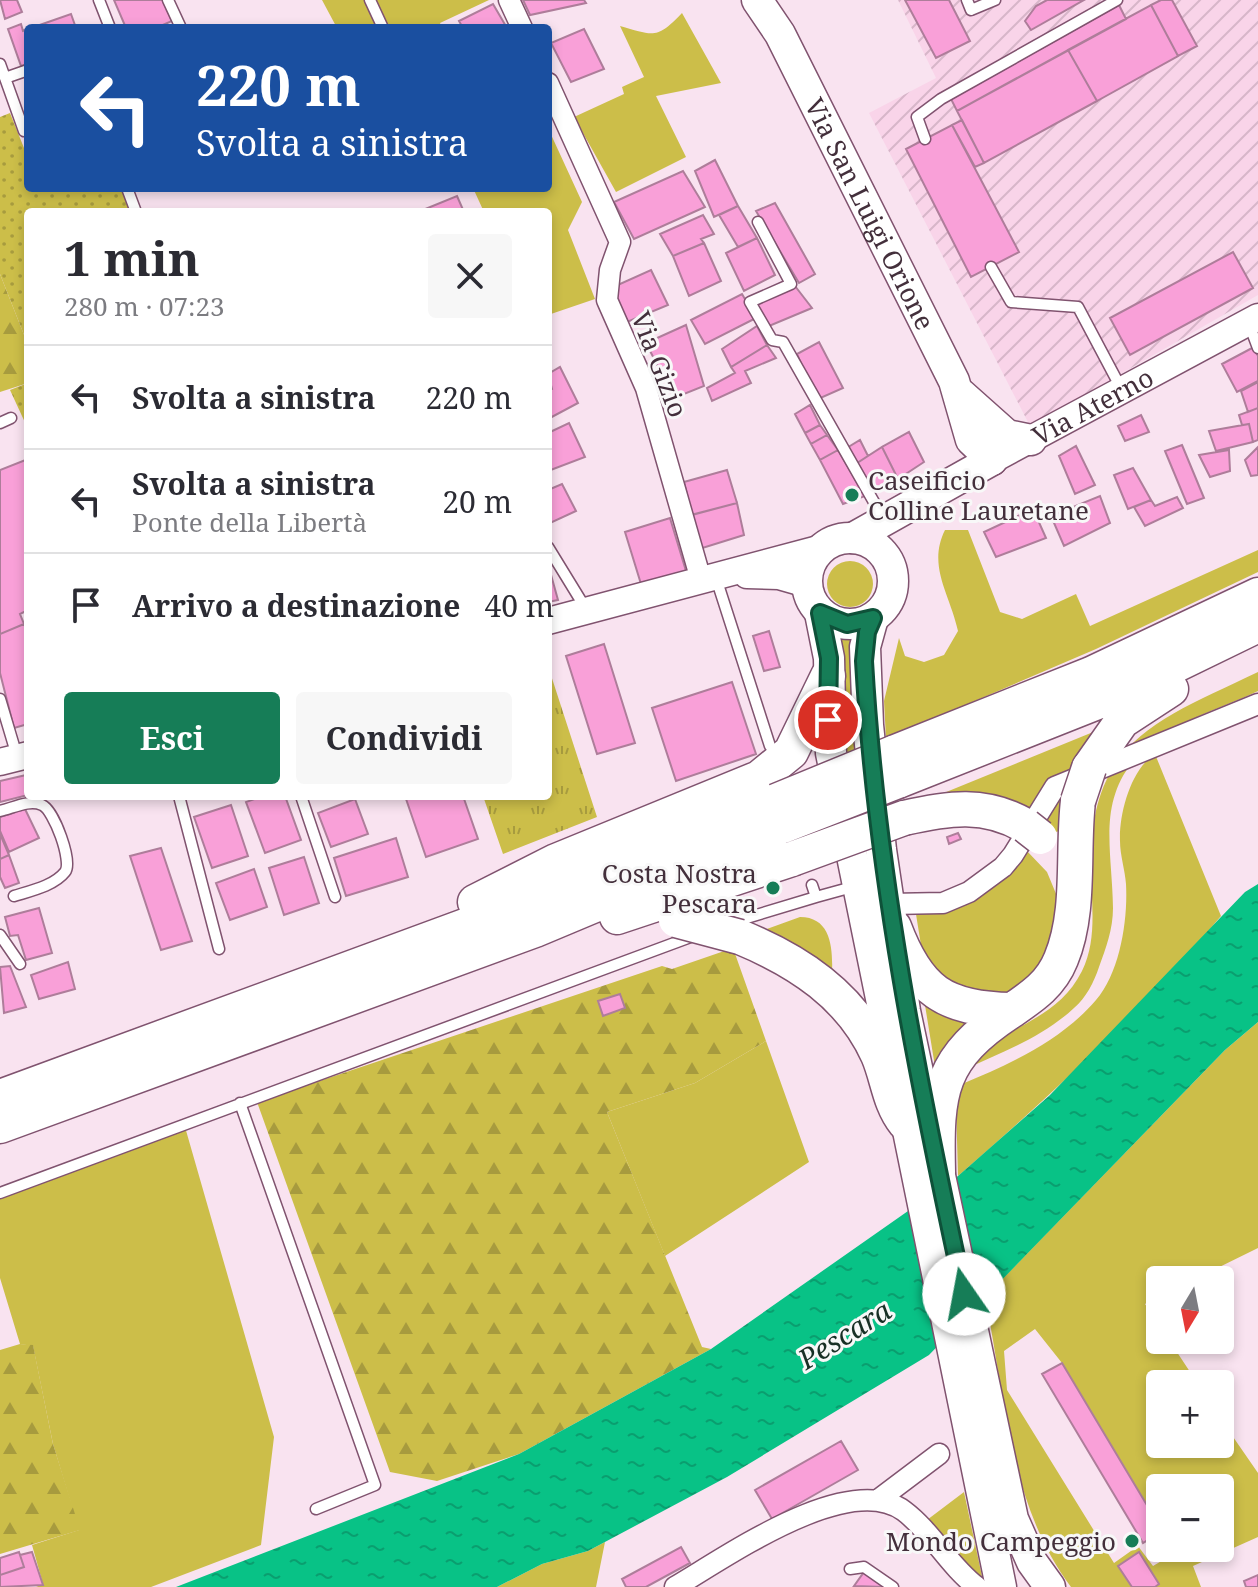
<!DOCTYPE html>
<html lang="it">
<head>
<meta charset="utf-8">
<style>
	body { margin:0; font-family:"Noto Serif",serif; background:#f7f7f7; color:#2b2b33; height:100vh; display:flex; flex-direction:column; font-size:30px; white-space:nowrap }
	* { box-sizing:border-box; margin:0 }
	p { font-size:26px; color:#7c7c81 }
	.icon { flex:none; width:44px; height:44px; fill:none; stroke:currentColor; stroke-width:2; stroke-linecap:round; stroke-linejoin:round }
	.map { position:relative; flex:1; overflow:hidden }
	.panel { position:absolute; left:24px; top:208px; width:528px; height:592px; display:flex; flex-direction:column; background:#fff; border-radius:8px; box-shadow:0 4px 12px #0003 }
	.panel>* { flex:none }
	.top-card { position:absolute; left:24px; top:24px; width:528px; height:168px; border-radius:8px; box-shadow:0 4px 12px #0003; background:#1a4fa0; color:#fff; overflow:hidden }
	.needle { width:52px; rotate:190deg }
	.tools { position:absolute; left:1146px; top:1266px; display:grid; gap:16px }
	.tools a { display:grid; place-items:center; width:88px; height:88px; border-radius:8px; background:#fff; box-shadow:0 4px 12px #0003; font-size:40px }
	.pin { position:absolute; display:grid; place-items:center; width:68px; height:68px; color:#fff; margin:-34px; border:4px solid #fff; border-radius:50%; box-shadow:0 2px 8px #0007 }
	.me { position:absolute; width:88px; margin:-44px; rotate:348deg; stroke-linejoin:round; filter:drop-shadow(0 0 6px #0008) }
	.turn { display:flex; align-items:center; gap:28px; height:168px; padding:0 40px; font-size:36px }
	.turn .icon { width:104px; height:104px; stroke-width:2.5 }
	.turn b { display:block; font-size:56px; line-height:68px }
	.round { display:grid; place-items:center; flex:none; width:84px; height:84px; border-radius:8px; background:#f7f7f7 }
	.summary { display:flex; align-items:center; justify-content:space-between; height:136px; padding:0 40px }
	h1 { font-size:48px; font-weight:700; line-height:60px }
	.cta { display:flex; gap:16px; margin-top:auto; padding:16px 40px }
	.cta a { flex:1; height:92px; border-radius:8px; background:#167d57; color:#fff; font-size:32px; font-weight:700; line-height:92px; text-align:center }
	.cta a+a { background:#f7f7f7; color:#2b2b33 }
	ul { padding:0; list-style:none }
	li { display:flex; align-items:center; gap:24px; height:104px; padding:0 40px; border-top:2px solid #e1e1e2 }
	li div { flex:1 }
	li b { display:block; font-size:30px }
	li em { font-style:normal }
	.map>svg:first-child { display:block }
	.industrial { fill:url(#industrial-furrows) }
	.grass { fill:#ccbe49; fill-rule:evenodd }
	.forest { fill:url(#forest-firs) }
	.park { fill:url(#park-tufts) }
	.garden { fill:url(#garden-dots) }
	.water { fill:url(#water-ripples) }
	.building { fill:#f9a0d8; stroke:#ae7d9a; stroke-width:2 }
	.lines { fill:none; stroke-linecap:round; stroke-linejoin:round }
	.service-casing { stroke:#80536f; stroke-width:13 }
	.minor-casing { stroke:#80536f; stroke-width:23 }
	.tertiary-casing { stroke:#80536f; stroke-width:29 }
	.secondary-casing { stroke:#80536f; stroke-width:33 }
	.trunk-casing { stroke:#80536f; stroke-width:37 }
	.service { stroke:#fff; stroke-width:10 }
	.minor { stroke:#fff; stroke-width:20 }
	.tertiary { stroke:#fff; stroke-width:26 }
	.secondary { stroke:#fff; stroke-width:30 }
	.trunk { stroke:#fff; stroke-width:34 }
	.trunk-bridge-casing { stroke:#80536f; stroke-width:37; stroke-linecap:butt }
	.trunk-bridge { stroke:#fff; stroke-width:34 }
	.route-casing { stroke:#0e5139; stroke-width:20 }
	.route { stroke:#167d57; stroke-width:14 }
	.poi-dot { fill:#167d57; stroke:#f8f8f8; stroke-width:3 }
	.labels { text-anchor:middle; dominant-baseline:central; stroke-width:6; stroke-linejoin:round; paint-order:stroke }
	.street-label { font-size:26px; fill:#432f3b; stroke:#f8f8f8 }
	.poi-label { font-size:26px; fill:#432f3b; stroke:#f8f8f8; text-anchor:end }
	.water-label { font-size:28px; font-style:italic; fill:#183025; stroke:#f8f8f8 }
</style>
</head>
<body>
<div class="map">
<svg width="1258" height="1587" viewBox="0 0 1258 1587">
	<defs>
		<pattern id="industrial-furrows" width="10" height="10" patternUnits="userSpaceOnUse" patternTransform="scale(2)"><rect width="10" height="10" fill="#f9d4e9"/><path d="M-1 1l2-2M0 10L10 0M9 11l2-2" fill="none" stroke="#d7b6c9"/></pattern>
		<pattern id="forest-firs" width="22" height="20" patternUnits="userSpaceOnUse" patternTransform="scale(2)"><rect width="22" height="20" fill="#ccbe49"/><path d="M5 1l3.5 6h-7zM16 11l3.5 6h-7z" fill="#a79b3e"/></pattern>
		<pattern id="park-tufts" width="24" height="20" patternUnits="userSpaceOnUse" patternTransform="scale(2)"><rect width="24" height="20" fill="#ccbe49"/><path d="M3 7l-1-3M5 7V3M7 7l1-3M15 17l-1-3M17 17v-4M19 17l1-3" fill="none" stroke="#a79b3e"/></pattern>
		<pattern id="garden-dots" width="8" height="8" patternUnits="userSpaceOnUse" patternTransform="scale(2)"><rect width="8" height="8" fill="#ccbe49"/><path d="M2 2h.1M6 6h.1" fill="none" stroke="#a79b3e" stroke-width="1.8" stroke-linecap="round"/></pattern>
		<pattern id="water-ripples" width="26" height="14" patternUnits="userSpaceOnUse" patternTransform="scale(2)"><rect width="26" height="14" fill="#08c286"/><path d="M2 4q2-2 4 0t4 0M15 11q2-2 4 0t4 0" fill="none" stroke="#0a9e6f"/></pattern>
	</defs>
	<rect width="100%" height="100%" fill="#f9e3f0"/>
	<path class="industrial" d="M 898,0 L 1258,0 L 1258,295 L 1030,426 L 869,113 L 936,78 Z"/>
	<path class="grass" d="M 322,0 L 489,0 L 440,23 L 442,28 L 337,28 Z
		M 682,13 L 721,83 L 656,96 L 686,157 L 616,192 L 574,117 L 624,94 L 622,87 L 644,77 L 620,26 C 655,36 657,39 682,13 Z
		M 548,128 L 582,202 L 568,230 L 595,299 L 548,315 L 548,212 L 484,212 L 473,188 L 548,188 Z
		M 945,530 L 968,530 L 1000,612 L 1022,619 L 1076,594 L 1090,626 L 1258,550 L 1258,572 L 1096,649 L 886,739 L 884,701 L 899,638 L 905,656 L 924,662 L 944,655 L 958,631 C 950,594 927,566 945,530 Z
		M827 584a23 23 0 1 1 46 0a23 23 0 1 1-46 0Z
		M 839,631 L 861,632 L 858,759 L 844,765 Z
		M 1258,672 L 1258,691 C 1231,704 1175,723 1154,740 C 1093,791 1112,841 1113,908 C 1113,929 1106,948 1099,967 C 1094,982 1086,998 1074,1008 C 1043,1037 1001,1053 963,1070 C 998,1025 1055,1025 1082,971 C 1098,939 1091,901 1091,868 C 1089,740 1158,720 1258,672 Z
		M 1103,728 L 1061,831 L 1043,834 L 902,810 Z
		M 1155,754 L 1221,916 C 1142,1011 1051,1095 958,1176 L 956,1104 L 962,1084 C 1010,1064 1061,1041 1096,1000 C 1120,972 1128,920 1126,884 C 1125,870 1120,855 1120,841 C 1119,813 1131,769 1155,754 Z
		M 1026,850 L 1047,872 L 1059,901 L 1052,952 L 1012,994 L 967,994 L 924,964 L 915,908 C 977,907 986,897 1026,850 Z
		M 800,917 C 831,917 833,948 832,973 L 761,931 Z
		M 924,999 L 972,1021 L 937,1079 Z
		M 1258,1022 L 1258,1248 L 1193,1280 L 1160,1280 L 1160,1296 L 1145,1304 L 1160,1326 L 1160,1340 L 1169,1340 L 1198,1384 L 1160,1384 L 1160,1444 L 1220,1444 L 1220,1418 L 1258,1473 L 1258,1537 L 1193,1566 L 1201,1587 L 1071,1587 C 1009,1505 1005,1394 985,1297 L 1225,1050 ZM 1035,1329 L 1062,1363 L 1160,1527 L 1160,1488 L 1220,1488 L 1220,1548 L 1172,1548 L 1175,1553 L 1153,1566 L 1138,1546 L 1114,1563 L 1007,1390 L 1004,1351 Z
		M 766,1041 L 809,1162 L 665,1256 L 607,1112 L 695,1083 Z
		M 185,1127 L 274,1437 L 261,1545 L 151,1587 L 36,1587 L 43,1584 L 32,1545 L 79,1530 L 53,1444 L 33,1346 L 20,1344 L 0,1278 L 0,1199 Z
		M 964,1492 L 983,1581 L 923,1523 Z
		M 605,1542 L 596,1587 L 497,1587 L 542,1564 L 588,1551 Z"/>
	<path class="forest" d="M 0,274 L 28,345 L 28,383 L 0,392 Z
		M 733,948 L 766,1041 L 695,1083 L 607,1112 L 702,1347 L 711,1349 L 519,1454 L 437,1481 L 390,1472 L 257,1102 L 662,966 L 672,969 Z
		M 20,1344 L 33,1345 L 53,1444 L 80,1530 L 0,1554 L 0,1350 Z"/>
	<path class="park" d="M 548,666 L 597,817 L 503,854 L 483,796 L 548,796 Z"/>
	<path class="garden" d="M 10,113 L 28,158 L 28,188 L 123,188 L 132,212 L 28,212 L 28,345 L 0,274 L 0,117 Z
		M 28,383 L 28,429 L 10,390 Z"/>
	<path class="water" d="M 1258,884 L 1258,1022 L 1225,1050 L 929,1355 L 727,1477 L 588,1551 L 542,1564 L 497,1587 L 176,1587 L 519,1454 L 711,1349 L 958,1176 L 1050,1095 L 1245,892 Z"/>
	<path class="building" d="M 0,0 L 17,0 L 22,12 L 5,19 Z
		M 114,0 L 163,0 L 172,21 L 156,28 L 126,28 Z
		M 523,0 L 584,0 L 586,3 L 530,15 Z
		M 905,0 L 949,0 L 970,41 L 936,58 Z
		M 1047,0 L 1084,0 L 1031,30 L 1025,21 L 1036,6 Z
		M 1161,0 L 1172,0 L 1197,46 L 1178,56 L 1151,5 Z
		M 493,4 L 507,28 L 463,28 L 459,21 Z
		M 1119,5 L 1126,19 L 957,111 L 951,99 Z
		M 1151,5 L 1178,56 L 1097,101 L 1068,50 Z
		M 71,14 L 76,28 L 31,28 Z
		M 21,24 L 23,31 L 28,29 L 28,64 L 21,66 L 8,29 Z
		M 584,29 L 604,69 L 571,82 L 551,43 Z
		M 1068,50 L 1097,101 L 984,163 L 957,111 Z
		M 962,120 L 984,163 L 975,167 L 952,125 Z
		M 952,125 L 1019,252 L 971,277 L 906,149 Z
		M 715,160 L 738,206 L 714,217 L 695,171 Z
		M 683,171 L 705,207 L 634,239 L 614,202 Z
		M 457,196 L 464,212 L 418,212 Z
		M 775,203 L 815,274 L 799,283 L 756,211 Z
		M 738,206 L 757,238 L 738,247 L 719,215 Z
		M 703,215 L 714,234 L 701,239 L 704,243 L 673,256 L 660,234 Z
		M 757,238 L 775,275 L 744,291 L 726,253 Z
		M 704,243 L 721,281 L 689,296 L 673,256 Z
		M 1233,252 L 1253,288 L 1130,355 L 1110,318 Z
		M 651,270 L 668,305 L 627,322 L 611,288 Z
		M 795,286 L 812,308 L 769,326 L 754,305 Z
		M 742,294 L 756,318 L 705,344 L 691,320 Z
		M 686,325 L 704,386 L 674,398 L 646,343 Z
		M 757,326 L 767,345 L 731,367 L 722,349 Z
		M 819,342 L 843,388 L 816,400 L 797,354 Z
		M 767,345 L 776,358 L 745,371 L 751,383 L 712,401 L 707,388 L 735,373 L 731,367 Z
		M 1254,347 L 1258,356 L 1258,381 L 1237,392 L 1222,364 Z
		M 560,367 L 578,403 L 548,419 L 548,391 L 552,389 L 548,374 Z
		M 1258,382 L 1258,408 L 1248,412 L 1241,391 Z
		M 810,405 L 820,425 L 805,433 L 795,414 Z
		M 1258,408 L 1258,440 L 1253,442 L 1249,424 L 1242,425 L 1239,415 Z
		M 1141,415 L 1149,432 L 1125,441 L 1118,426 Z
		M 569,423 L 585,457 L 548,471 L 548,433 Z
		M 1249,424 L 1253,442 L 1216,451 L 1209,431 Z
		M 820,425 L 827,435 L 811,444 L 805,433 Z
		M 909,432 L 924,462 L 898,479 L 882,447 Z
		M 827,435 L 838,450 L 820,460 L 811,444 Z
		M 860,440 L 868,456 L 854,465 L 845,449 Z
		M 1182,445 L 1204,498 L 1187,504 L 1165,451 Z
		M 1076,446 L 1095,485 L 1075,494 L 1059,456 Z
		M 882,447 L 898,479 L 871,494 L 854,465 Z
		M 1258,447 L 1258,475 L 1251,476 L 1245,460 Z
		M 838,450 L 865,496 L 843,504 L 820,460 Z
		M 1229,450 L 1230,471 L 1210,477 L 1199,455 Z
		M 28,459 L 28,610 L 20,614 L 24,624 L 0,634 L 0,470 Z
		M 1133,468 L 1151,500 L 1128,509 L 1114,475 Z
		M 727,470 L 737,503 L 692,515 L 684,482 Z
		M 562,484 L 576,511 L 548,524 L 548,490 Z
		M 1100,496 L 1110,523 L 1064,546 L 1051,516 Z
		M 1177,497 L 1183,508 L 1145,526 L 1134,507 L 1151,500 L 1155,506 Z
		M 737,503 L 744,535 L 696,550 L 687,516 Z
		M 1033,509 L 1046,538 L 996,557 L 984,532 Z
		M 670,518 L 686,571 L 641,584 L 625,532 Z
		M 548,564 L 558,600 L 548,602 Z
		M 24,624 L 28,634 L 28,724 L 14,728 L 0,673 L 0,634 Z
		M 769,631 L 780,667 L 764,671 L 753,636 Z
		M 604,644 L 635,743 L 597,754 L 566,656 Z
		M 732,682 L 756,754 L 676,781 L 652,708 Z
		M 26,775 L 28,795 L 0,802 L 0,781 Z
		M 263,796 L 285,796 L 301,840 L 265,853 L 246,802 Z
		M 405,796 L 463,796 L 478,839 L 426,857 Z
		M 355,799 L 368,834 L 331,847 L 318,813 Z
		M 231,805 L 248,856 L 212,868 L 194,817 Z
		M 25,809 L 39,838 L 9,852 L 0,831 L 0,817 Z
		M 958,833 L 961,839 L 949,844 L 947,837 Z
		M 0,834 L 9,855 L 0,859 Z
		M 396,838 L 408,877 L 346,896 L 334,858 Z
		M 161,848 L 192,941 L 161,950 L 130,856 Z
		M 9,855 L 19,883 L 5,888 L 0,877 L 0,859 Z
		M 304,857 L 319,903 L 284,915 L 269,868 Z
		M 254,869 L 267,907 L 230,920 L 216,883 Z
		M 39,908 L 52,953 L 26,960 L 18,935 L 10,936 L 5,917 Z
		M 68,962 L 75,989 L 39,999 L 31,975 Z
		M 10,966 L 26,1007 L 4,1013 L 0,967 Z
		M 620,994 L 625,1008 L 603,1016 L 598,1001 Z
		M 1062,1363 L 1160,1527 L 1160,1548 L 1172,1548 L 1175,1553 L 1164,1560 L 1151,1538 L 1143,1543 L 1042,1374 Z
		M 841,1441 L 858,1470 L 772,1519 L 755,1490 Z
		M 681,1547 L 690,1563 L 646,1587 L 626,1587 L 622,1579 Z
		M 19,1552 L 24,1567 L 0,1575 L 0,1558 Z
		M 32,1552 L 43,1585 L 0,1587 L 0,1575 L 24,1567 L 20,1555 Z
		M 1139,1552 L 1159,1584 L 1155,1587 L 1132,1587 L 1118,1566 Z
		M 864,1572 L 885,1587 L 854,1586 Z
		M 1258,1575 L 1258,1587 L 1246,1587 L 1244,1581 Z"/>
	<g class="lines">
		<g class="service-casing">
			<path id="service" d="M 99,0 L 110,28
				M 168,0 L 181,28
				M 370,0 L 383,28
				M 967,0 L 971,10 L 995,0
				M 0,64 L 24,131
				M 5,78 L 28,70
				M 925,139 L 917,117 L 941,99 L 1117,0
				M 127,188 L 136,212
				M 758,222 L 791,284 L 750,302 L 772,340 L 783,342 L 883,518
				M 991,267 L 1011,302 L 1078,307 L 1122,390
				M 1249,324 L 1258,348
				M 0,423 L 11,418
				M 548,547 L 586,609
				M 716,578 L 770,746
				M 0,699 L 17,756
				M 179,796 L 219,949
				M 301,796 L 335,897
				M 0,811 C 13,808 30,799 42,805 C 54,810 73,862 65,872 C 54,886 30,891 14,896
				M 812,885 L 816,897 L 856,886
				M 730,923 L 816,897
				M 0,935 L 20,964
				M 240,1103 L 375,1485 L 316,1509
				M 0,1193 L 696,935
				M 850,1569 L 864,1567 L 893,1587"/>
		</g>
		<g class="minor-casing">
			<path id="minor" d="M 509,0 L 522,28
				M 548,83 L 620,242 L 610,270 L 607,300 L 646,388 L 701,580
				M 890,904 L 943,903 L 969,892 L 1003,867 L 1013,855 L 1055,787 L 1258,704
				M 878,1500 L 939,1454
				M 675,1587 C 725,1558 848,1470 904,1511 C 932,1532 949,1566 977,1587"/>
		</g>
		<g class="tertiary-casing">
			<g id="tertiary">
				<path id="s1" d="M 992,460 L 1258,317"/>
				<path d="M 747,575 L 779,576 L 807,584"/>
				<path d="M 548,621 L 822,548"/>
				<path d="M 0,762 L 28,755"/>
			</g>
		</g>
		<g class="secondary-casing">
			<g id="secondary">
				<path id="s2" d="M 757,0 L 780,34 L 954,381 L 971,440 L 992,460"/>
				<path d="M 961,394 L 1007,435 L 1031,440"/>
				<circle cx="850" cy="581" r="43"/>
				<path d="M 853,538 L 992,460"/>
				<path d="M 820,613 L 829,658 L 831,753 L 1001,1587"/>
				<path d="M 873,618 L 865,647 L 868,725 L 881,850 L 905,1011 L 1013,1519 L 1032,1562 L 1050,1587"/>
			</g>
		</g>
		<g class="trunk-casing">
			<path id="trunk" d="M 893,753 L 1091,674 L 1258,595
				M 1089,768 L 1122,721 L 1171,689
				M 898,781 L 1110,697 L 1258,625
				M 904,818 C 948,808 985,802 1026,826
				M 475,902 L 556,861 L 759,778 L 791,752 L 828,676
				M 617,917 L 792,859
				M 894,927 C 918,991 944,1009 1012,1010
				M 740,937 C 798,961 851,995 878,1055 C 888,1078 889,1103 905,1123
				M 0,1097 L 552,894 L 776,801
				M 0,1126 L 535,930 L 783,826
				M 938,1172 C 936,1091 939,1058 1011,1011 C 1033,996 1051,984 1061,959 C 1081,911 1072,852 1078,801"/>
		</g>
		<use href="#service" class="service"/>
		<use href="#minor" class="minor"/>
		<use href="#tertiary" class="tertiary"/>
		<use href="#secondary" class="secondary"/>
		<use href="#trunk" class="trunk"/>
		<g class="trunk-bridge-casing">
			<path id="trunk-bridge" d="M 776,801 L 893,753
				M 1078,801 L 1089,768
				M 783,826 L 898,781
				M 1026,826 L 1040,837
				M 792,859 L 904,818
				M 676,920 L 740,937"/>
		</g>
		<use href="#trunk-bridge" class="trunk-bridge"/>
	</g>
	<g class="lines">
		<g class="route-casing">
			<path id="route" d="M 828,720 L 829,658 L 820,613 L 847,624 L 873,618 L 867,632 L 864,661 C 876,875 919,1085 964,1294"/>
		</g>
		<use href="#route" class="route"/>
	</g>
	<g class="poi-dot">
		<circle cx="852" cy="495" r="8"/>
		<circle cx="773" cy="888" r="8"/>
		<circle cx="1132" cy="1541" r="8"/>
	</g>
	<g class="labels">
		<g class="street-label">
			<text stroke="none"><textPath href="#s2" startOffset="242">Via San Luigi Orione</textPath></text>
			<text transform="translate(660 364) rotate(69)">Via Gizio</text>
			<text stroke="none"><textPath href="#s1" startOffset="114">Via Aterno</textPath></text>
		</g>
		<g class="poi-label">
			<text x="868" y="480" text-anchor="start">Caseificio<tspan x="868" dy="30">Colline Lauretane</tspan></text>
			<text x="757" y="873">Costa Nostra<tspan x="757" dy="30">Pescara</tspan></text>
			<text x="1116" y="1541">Mondo Campeggio</text>
		</g>
		<g class="water-label">
			<text transform="translate(844 1334) rotate(-32)">Pescara</text>
		</g>
	</g>
</svg>
<div class="tools">
<a><svg class="needle" viewBox="-14 -14 28 28"><path d="M0-13l5 13h-10z" fill="#e53935"/><path d="M0 13l5-13h-10z" fill="#7c7c81"/></svg></a>
<a>+</a>
<a>−</a>
</div>
<div class="pin" style="left:828px;top:720px;background:#d93025"><svg class="icon" aria-label="arrive" viewBox="0 0 24 24"><path d="M6 21V4h12l-3 4 3 4H6"/></svg></div>
<svg class="me" style="left:964px;top:1294px" viewBox="-20 -20 40 40"><circle r="19" fill="#fff"/><path d="M0-13L10 11 0 6-10 11z" fill="#167d57"/></svg>
<div class="top-card">
<div class="turn"><svg class="icon" aria-label="left" viewBox="0 0 24 24"><path d="M17 20v-9H6M10 6l-5 5 5 5"/></svg><div><b>220 m</b>Svolta a sinistra</div></div>
</div>
<section class="panel">
<div class="summary"><div><h1>1 min</h1><p>280 m · 07:23</p></div><a class="round"><svg class="icon" aria-label="close" viewBox="0 0 24 24"><path d="M6 6l12 12M18 6L6 18"/></svg></a></div>
<ul>
<li><svg class="icon" aria-label="left" viewBox="0 0 24 24"><path d="M17 20v-9H6M10 6l-5 5 5 5"/></svg><div><b>Svolta a sinistra</b></div><em>220 m</em></li>
<li><svg class="icon" aria-label="left" viewBox="0 0 24 24"><path d="M17 20v-9H6M10 6l-5 5 5 5"/></svg><div><b>Svolta a sinistra</b><p>Ponte della Libertà</p></div><em>20 m</em></li>
<li><svg class="icon" aria-label="arrive" viewBox="0 0 24 24"><path d="M6 21V4h12l-3 4 3 4H6"/></svg><div><b>Arrivo a destinazione</b></div><em>40 m</em></li>
</ul>
<div class="cta"><a>Esci</a><a>Condividi</a></div>
</section>
</div>
</body>
</html>
